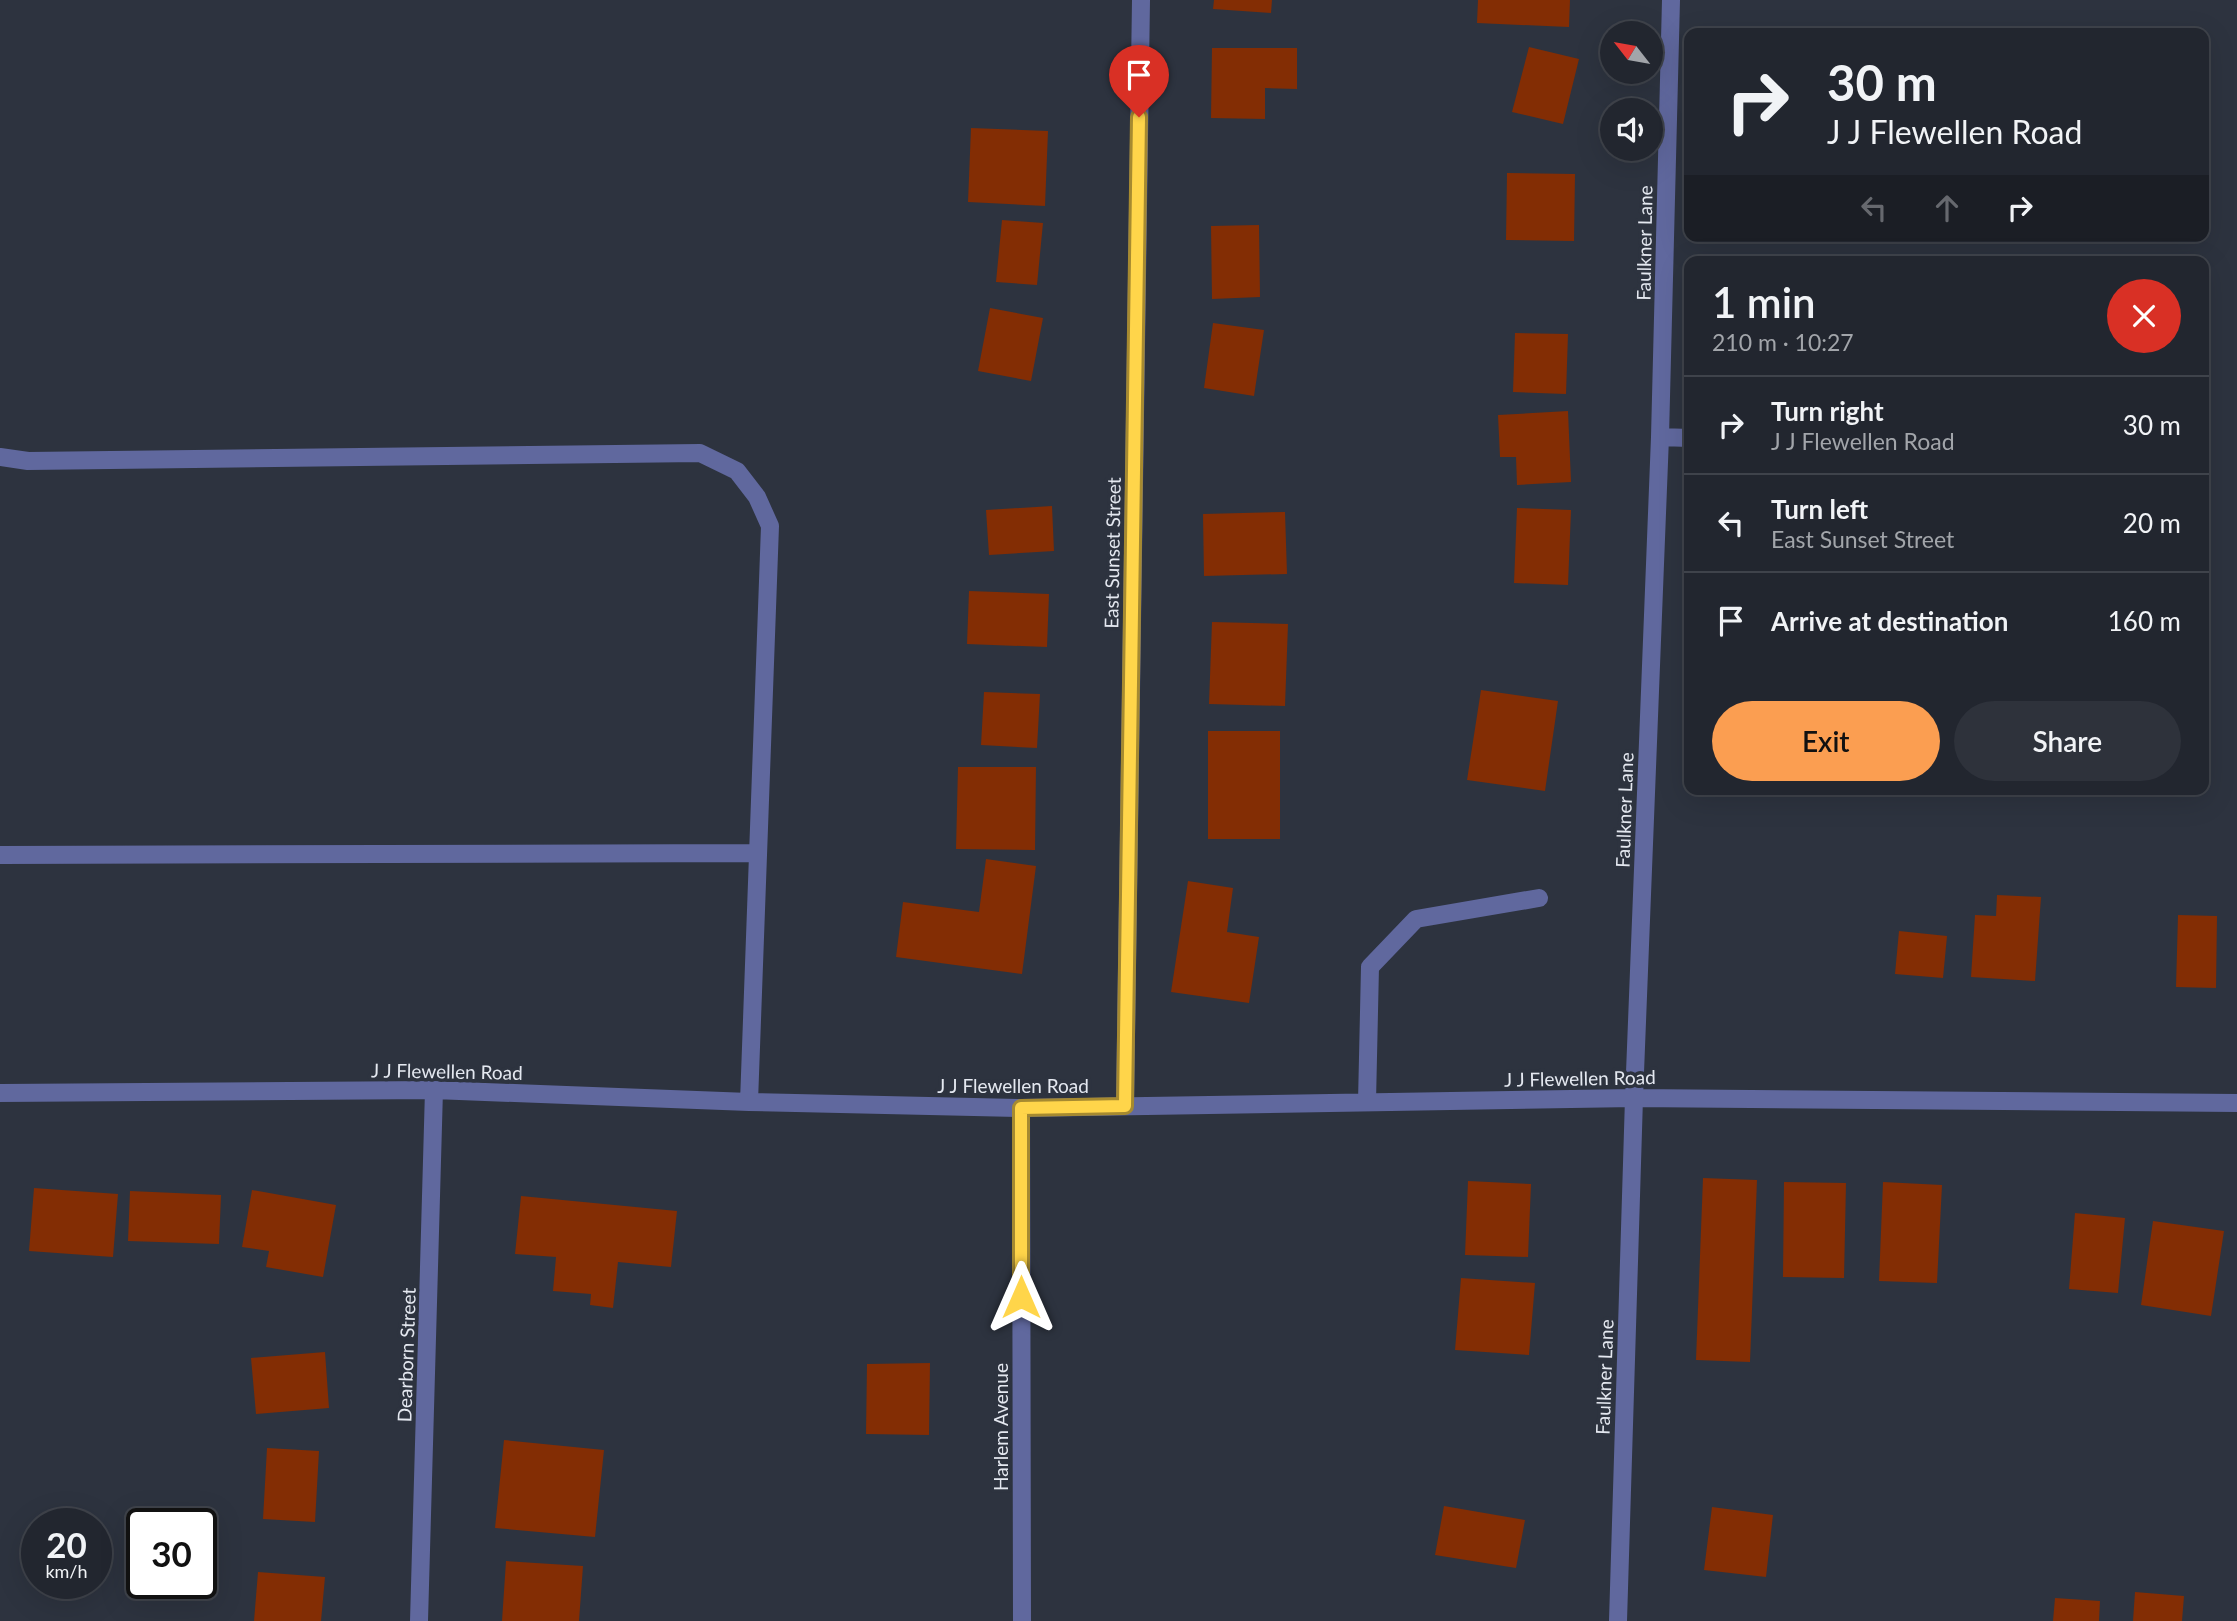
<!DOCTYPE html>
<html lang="en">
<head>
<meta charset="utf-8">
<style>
	body { margin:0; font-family:Lato,sans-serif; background:#2e323b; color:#f1f3f6; height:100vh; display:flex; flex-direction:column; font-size:26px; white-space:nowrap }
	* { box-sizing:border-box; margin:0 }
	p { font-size:23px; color:#a2a5aa }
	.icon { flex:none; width:38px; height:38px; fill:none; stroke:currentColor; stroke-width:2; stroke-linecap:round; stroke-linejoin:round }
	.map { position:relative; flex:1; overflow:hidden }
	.details { position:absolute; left:1684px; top:256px; width:525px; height:539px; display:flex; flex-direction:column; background:#22262f; border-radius:14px; box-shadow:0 7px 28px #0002,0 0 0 2px #3f434b }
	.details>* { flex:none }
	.top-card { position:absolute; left:1684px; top:28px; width:525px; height:214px; border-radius:14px; box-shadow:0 7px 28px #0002,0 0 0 2px #3f434b; background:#22262f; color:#f1f3f6; overflow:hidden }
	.needle { width:46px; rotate:301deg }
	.controls { position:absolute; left:1600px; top:21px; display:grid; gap:14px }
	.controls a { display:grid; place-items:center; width:63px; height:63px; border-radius:50%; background:#22262f; box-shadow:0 7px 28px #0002,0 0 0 2px #3f434b; font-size:35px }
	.speed { position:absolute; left:21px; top:1508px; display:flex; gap:14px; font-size:35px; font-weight:700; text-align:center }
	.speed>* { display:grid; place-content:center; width:91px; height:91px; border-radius:50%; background:#22262f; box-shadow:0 7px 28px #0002,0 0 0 2px #3f434b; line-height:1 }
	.speed small { font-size:18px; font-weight:400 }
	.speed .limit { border:4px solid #111; border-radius:10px; background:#fff; color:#111 }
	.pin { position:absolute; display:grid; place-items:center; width:60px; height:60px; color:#fff; margin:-72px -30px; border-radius:50% 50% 50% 0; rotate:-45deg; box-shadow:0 0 7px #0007 }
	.pin .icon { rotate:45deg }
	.me { position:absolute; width:77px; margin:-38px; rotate:0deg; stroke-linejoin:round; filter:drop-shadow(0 0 5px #0008) }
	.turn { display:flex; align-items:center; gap:24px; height:147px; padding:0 28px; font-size:32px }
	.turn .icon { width:91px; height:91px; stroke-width:2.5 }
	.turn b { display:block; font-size:49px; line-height:60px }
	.lanes { display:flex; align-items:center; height:66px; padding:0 28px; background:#0003; justify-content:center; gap:35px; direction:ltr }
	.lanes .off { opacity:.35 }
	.round { display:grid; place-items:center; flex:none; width:74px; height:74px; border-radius:37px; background:#2e323b }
	.summary { display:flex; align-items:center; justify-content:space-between; height:119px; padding:0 28px }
	h1 { font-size:42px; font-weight:600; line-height:52px }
	.primary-button { display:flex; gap:14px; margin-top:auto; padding:14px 28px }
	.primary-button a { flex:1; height:80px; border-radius:42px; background:#fb9e51; color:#111; font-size:28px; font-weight:600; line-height:80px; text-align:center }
	.primary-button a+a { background:#2e323b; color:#f1f3f6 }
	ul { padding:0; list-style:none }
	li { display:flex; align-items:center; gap:21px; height:98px; padding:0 28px; border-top:2px solid #3f434b }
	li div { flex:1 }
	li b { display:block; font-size:26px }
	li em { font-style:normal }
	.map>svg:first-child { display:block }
	.building { fill:#832d04 }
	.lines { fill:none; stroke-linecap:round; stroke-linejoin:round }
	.minor { stroke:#60689e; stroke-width:18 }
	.route-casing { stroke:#a68a30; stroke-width:18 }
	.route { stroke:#ffd54a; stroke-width:12 }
	.labels { text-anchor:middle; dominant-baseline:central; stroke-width:7; stroke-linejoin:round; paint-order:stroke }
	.street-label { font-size:19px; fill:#e4e8f0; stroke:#2d333f }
</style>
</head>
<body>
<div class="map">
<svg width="2237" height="1621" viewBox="0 0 2237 1621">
	<rect width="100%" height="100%" fill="#2d333f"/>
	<path class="building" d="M 1214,0 L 1272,0 L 1271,13 L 1213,9 Z
		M 1478,0 L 1570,0 L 1569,27 L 1477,23 Z
		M 1529,47 L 1579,59 L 1563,124 L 1512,112 Z
		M 1212,48 L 1297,48 L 1297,89 L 1265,88 L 1265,119 L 1211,118 Z
		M 971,128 L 1048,131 L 1045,206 L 968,202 Z
		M 1507,173 L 1575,174 L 1574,241 L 1506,240 Z
		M 1002,220 L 1043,223 L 1037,285 L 996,282 Z
		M 1259,225 L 1260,297 L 1212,299 L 1211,226 Z
		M 990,308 L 1043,318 L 1031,381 L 978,371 Z
		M 1213,323 L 1264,330 L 1254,396 L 1204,388 Z
		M 1515,333 L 1568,334 L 1566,394 L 1513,392 Z
		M 1568,411 L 1571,482 L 1517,485 L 1516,457 L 1500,457 L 1498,415 Z
		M 1052,506 L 1054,551 L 989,555 L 986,510 Z
		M 1517,508 L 1571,510 L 1568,585 L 1514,583 Z
		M 1285,512 L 1287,574 L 1204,576 L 1203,514 Z
		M 969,591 L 1049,594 L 1047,647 L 967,644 Z
		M 1212,622 L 1288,624 L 1285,706 L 1209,704 Z
		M 1481,690 L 1558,701 L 1545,791 L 1467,780 Z
		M 984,692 L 1040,694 L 1037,748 L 981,745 Z
		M 1208,731 L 1280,731 L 1280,839 L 1208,839 Z
		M 958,767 L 1036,767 L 1035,850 L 956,849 Z
		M 986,859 L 1036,866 L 1022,974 L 896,957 L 903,902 L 979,912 Z
		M 1188,881 L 1233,888 L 1227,932 L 1259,937 L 1249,1003 L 1171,992 Z
		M 1997,895 L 2041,897 L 2035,981 L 1971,977 L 1975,915 L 1996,916 Z
		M 2178,915 L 2217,916 L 2216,988 L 2176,987 Z
		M 1899,931 L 1947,936 L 1943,978 L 1895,974 Z
		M 1703,1178 L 1757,1180 L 1750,1362 L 1696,1360 Z
		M 1468,1181 L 1531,1184 L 1528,1257 L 1465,1255 Z
		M 1784,1182 L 1846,1183 L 1844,1278 L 1783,1277 Z
		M 1883,1182 L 1942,1185 L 1937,1283 L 1879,1281 Z
		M 34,1188 L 118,1194 L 113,1257 L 29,1251 Z
		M 252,1190 L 336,1205 L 323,1277 L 266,1267 L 269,1251 L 242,1247 Z
		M 130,1191 L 221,1195 L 219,1244 L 128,1241 Z
		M 521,1196 L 677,1211 L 671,1267 L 618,1262 L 613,1308 L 590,1305 L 591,1294 L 553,1291 L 556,1257 L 515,1254 Z
		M 2075,1213 L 2125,1218 L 2118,1293 L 2069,1289 Z
		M 2153,1221 L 2224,1231 L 2211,1316 L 2141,1305 Z
		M 1461,1278 L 1535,1283 L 1529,1355 L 1455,1350 Z
		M 325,1352 L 329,1408 L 256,1414 L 251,1358 Z
		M 930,1363 L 929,1435 L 866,1434 L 867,1364 Z
		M 504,1440 L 604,1450 L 595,1537 L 495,1528 Z
		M 267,1448 L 319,1451 L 315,1522 L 263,1519 Z
		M 1444,1506 L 1525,1520 L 1516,1568 L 1435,1555 Z
		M 1712,1507 L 1773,1515 L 1766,1577 L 1704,1570 Z
		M 506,1561 L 583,1566 L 579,1621 L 502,1621 Z
		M 258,1572 L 325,1577 L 321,1621 L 254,1621 Z
		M 2135,1592 L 2184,1596 L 2182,1621 L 2133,1621 Z
		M 2055,1598 L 2100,1601 L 2099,1621 L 2053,1621 Z"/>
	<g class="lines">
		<path class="minor" d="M 1660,437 L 1689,438
			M 0,457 L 28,461 L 700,453 L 737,471 L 757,497 L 770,526 L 749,1102
			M 0,855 L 758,853
			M 0,1093 L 434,1090 L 749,1102 L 1021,1108 L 1634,1098 L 2237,1103
			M 1367,1102 L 1370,967 L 1416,919 L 1539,898
			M 1125,1106 L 1141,0
			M 1021,1108 L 1022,1621
			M 419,1621 L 434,1090
			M 1618,1621 L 1634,1098 L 1660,437 L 1671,0"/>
	</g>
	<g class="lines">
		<g class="route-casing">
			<path id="route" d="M 1021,1297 L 1021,1108 L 1125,1106 L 1139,117"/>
		</g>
		<use href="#route" class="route"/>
	</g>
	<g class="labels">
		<g class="street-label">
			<text transform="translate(1644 243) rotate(-89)">Faulkner Lane</text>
			<text transform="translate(1112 553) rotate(-89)">East Sunset Street</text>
			<text transform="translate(1624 810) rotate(-88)">Faulkner Lane</text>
			<text transform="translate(447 1071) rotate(1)">J J Flewellen Road</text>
			<text transform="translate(1580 1078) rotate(-1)">J J Flewellen Road</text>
			<text x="1013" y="1085">J J Flewellen Road</text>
			<text transform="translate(406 1355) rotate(-88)">Dearborn Street</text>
			<text transform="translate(1604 1377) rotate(-88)">Faulkner Lane</text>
			<text transform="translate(1000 1427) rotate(-90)">Harlem Avenue</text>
		</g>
	</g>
</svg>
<div class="controls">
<a><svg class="needle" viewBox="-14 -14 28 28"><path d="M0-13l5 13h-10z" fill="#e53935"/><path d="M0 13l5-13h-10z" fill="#a2a5aa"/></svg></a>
<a><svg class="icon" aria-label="sound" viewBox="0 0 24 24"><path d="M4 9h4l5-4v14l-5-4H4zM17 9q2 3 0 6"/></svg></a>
</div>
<div class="speed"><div>20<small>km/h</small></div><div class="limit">30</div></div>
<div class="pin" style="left:1139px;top:117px;background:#d93025"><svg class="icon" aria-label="arrive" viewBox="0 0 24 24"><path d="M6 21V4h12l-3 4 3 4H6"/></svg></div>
<svg class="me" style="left:1021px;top:1297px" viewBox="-20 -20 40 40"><path d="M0-17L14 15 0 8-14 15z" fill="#ffd54a" stroke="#fff" stroke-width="4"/></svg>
<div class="top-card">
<div class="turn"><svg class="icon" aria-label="right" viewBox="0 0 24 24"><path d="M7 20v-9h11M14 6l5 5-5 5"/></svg><div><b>30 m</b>J J Flewellen Road</div></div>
<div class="lanes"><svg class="icon off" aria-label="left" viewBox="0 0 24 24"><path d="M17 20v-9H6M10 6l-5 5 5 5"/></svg><svg class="icon off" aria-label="ahead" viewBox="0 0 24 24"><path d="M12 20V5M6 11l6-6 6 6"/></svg><svg class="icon" aria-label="right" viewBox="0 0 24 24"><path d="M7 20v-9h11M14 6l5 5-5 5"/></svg></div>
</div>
<section class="details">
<div class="summary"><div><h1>1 min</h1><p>210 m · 10:27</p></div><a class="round" style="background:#d93025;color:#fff"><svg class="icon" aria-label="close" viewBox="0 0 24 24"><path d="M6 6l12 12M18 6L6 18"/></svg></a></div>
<ul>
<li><svg class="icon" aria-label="right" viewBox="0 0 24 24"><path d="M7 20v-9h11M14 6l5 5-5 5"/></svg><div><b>Turn right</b><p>J J Flewellen Road</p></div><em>30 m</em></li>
<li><svg class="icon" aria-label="left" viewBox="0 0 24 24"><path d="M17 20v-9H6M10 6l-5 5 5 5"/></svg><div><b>Turn left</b><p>East Sunset Street</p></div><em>20 m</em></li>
<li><svg class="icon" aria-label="arrive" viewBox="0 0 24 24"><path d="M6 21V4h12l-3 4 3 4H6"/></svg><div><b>Arrive at destination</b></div><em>160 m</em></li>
</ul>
<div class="primary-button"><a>Exit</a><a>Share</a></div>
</section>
</div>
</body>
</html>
